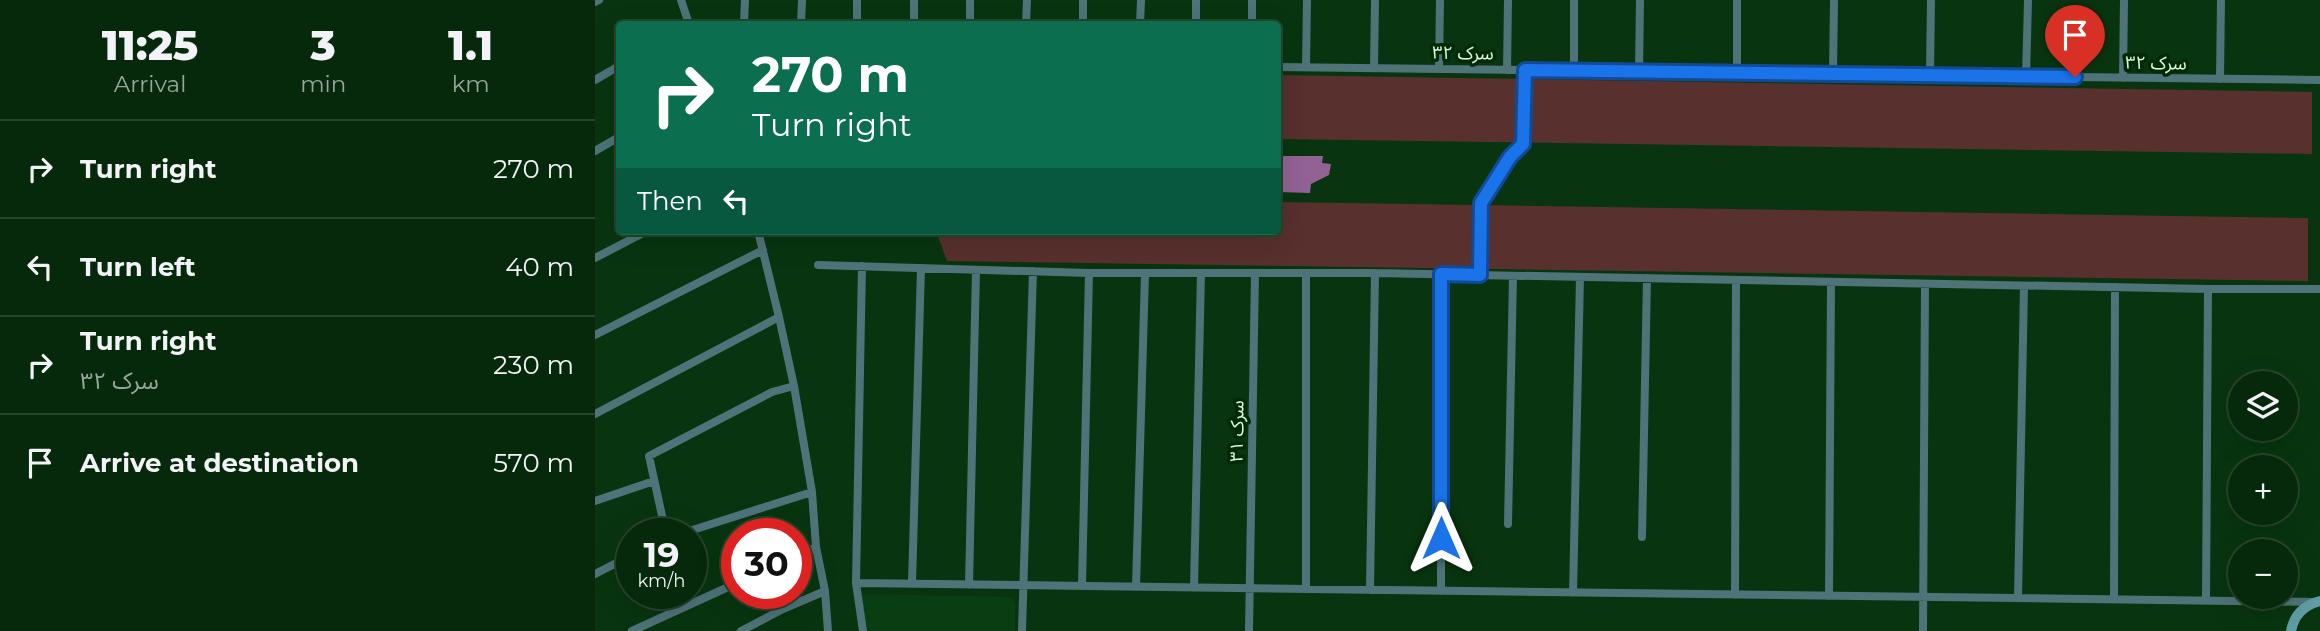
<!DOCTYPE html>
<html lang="en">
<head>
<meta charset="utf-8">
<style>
	body { margin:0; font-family:Montserrat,"Noto Sans Arabic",sans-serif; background:#0f3014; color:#f1f3f6; height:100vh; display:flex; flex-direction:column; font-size:26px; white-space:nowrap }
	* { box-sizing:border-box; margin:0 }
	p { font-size:23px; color:#98a69d }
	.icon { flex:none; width:38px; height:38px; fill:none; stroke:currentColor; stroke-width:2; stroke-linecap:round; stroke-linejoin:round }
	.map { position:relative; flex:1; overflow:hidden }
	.details { display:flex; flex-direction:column; background:#06280b; width:595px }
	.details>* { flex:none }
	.hud { position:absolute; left:21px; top:21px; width:665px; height:214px; border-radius:7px; box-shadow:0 7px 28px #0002,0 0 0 2px #27442c; background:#0b6e4f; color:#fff; overflow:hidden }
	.tools { position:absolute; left:1633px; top:371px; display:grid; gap:14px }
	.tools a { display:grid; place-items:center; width:70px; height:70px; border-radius:50%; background:#06280b; box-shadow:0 7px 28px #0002,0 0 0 2px #27442c; font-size:35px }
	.speed { position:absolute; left:21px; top:518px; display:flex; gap:14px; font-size:35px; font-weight:700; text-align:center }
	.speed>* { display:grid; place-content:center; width:91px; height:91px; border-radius:50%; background:#06280b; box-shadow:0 7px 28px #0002,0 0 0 2px #27442c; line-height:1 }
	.speed small { font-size:18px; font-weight:400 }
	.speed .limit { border:10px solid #d22; background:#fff; color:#111 }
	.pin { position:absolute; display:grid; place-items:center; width:60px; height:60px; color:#fff; margin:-72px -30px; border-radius:50% 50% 50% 0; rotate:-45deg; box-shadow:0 0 7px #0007 }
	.pin .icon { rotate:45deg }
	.me { position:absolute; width:77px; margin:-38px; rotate:0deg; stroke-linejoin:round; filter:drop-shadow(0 0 5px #0008) }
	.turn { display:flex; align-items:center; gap:24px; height:147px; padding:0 21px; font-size:32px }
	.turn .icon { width:91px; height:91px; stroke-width:2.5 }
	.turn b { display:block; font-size:49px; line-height:60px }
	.then { display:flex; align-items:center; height:66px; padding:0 21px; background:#0003; gap:14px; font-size:26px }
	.eta { display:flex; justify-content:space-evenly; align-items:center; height:119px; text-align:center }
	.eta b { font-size:42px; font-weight:800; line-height:49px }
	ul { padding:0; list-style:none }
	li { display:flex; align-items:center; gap:21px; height:98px; padding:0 21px; border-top:2px solid #27442c }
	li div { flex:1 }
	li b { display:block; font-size:26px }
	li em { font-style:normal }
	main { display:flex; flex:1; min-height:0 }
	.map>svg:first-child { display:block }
	.built { fill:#093e12 }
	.green { fill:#58302d }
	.water { fill:#926294 }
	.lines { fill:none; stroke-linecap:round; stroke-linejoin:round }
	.street { stroke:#4e7378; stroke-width:8 }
	.secondary { stroke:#5f9ca3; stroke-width:10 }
	.route-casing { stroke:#114b97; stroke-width:18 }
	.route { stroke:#1a73e8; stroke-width:12 }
	.labels { text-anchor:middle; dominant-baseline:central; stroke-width:7; stroke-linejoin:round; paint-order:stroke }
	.street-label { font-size:18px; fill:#e1f9e1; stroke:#002b05 }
</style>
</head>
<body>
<main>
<section class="details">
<div class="eta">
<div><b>11:25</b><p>Arrival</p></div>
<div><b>3</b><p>min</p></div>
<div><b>1.1</b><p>km</p></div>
</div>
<ul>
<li><svg class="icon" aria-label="right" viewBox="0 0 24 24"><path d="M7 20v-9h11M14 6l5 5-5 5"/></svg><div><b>Turn right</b></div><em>270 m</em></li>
<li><svg class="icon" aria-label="left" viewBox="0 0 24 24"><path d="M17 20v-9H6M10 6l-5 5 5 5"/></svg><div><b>Turn left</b></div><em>40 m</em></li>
<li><svg class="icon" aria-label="right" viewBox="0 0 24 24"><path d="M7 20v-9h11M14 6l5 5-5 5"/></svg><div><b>Turn right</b><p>سرک ۳۲</p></div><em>230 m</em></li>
<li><svg class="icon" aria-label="arrive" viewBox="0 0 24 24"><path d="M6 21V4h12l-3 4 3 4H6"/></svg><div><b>Arrive at destination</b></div><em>570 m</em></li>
</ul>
</section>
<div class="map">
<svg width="1725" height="631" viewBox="0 0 1725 631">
	<rect width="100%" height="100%" fill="#08350f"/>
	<path class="built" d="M 264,594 L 416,597 L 420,604 L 420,631 L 271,631 Z"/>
	<path class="green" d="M 683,75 L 1717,92 L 1717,154 L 683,139 Z
		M 683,202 L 1713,218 L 1713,281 L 352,261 L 341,231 L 682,231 Z"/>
	<path class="water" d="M 683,156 L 728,156 L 727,163 L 736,164 L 734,175 L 716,184 L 715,193 L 683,192 Z"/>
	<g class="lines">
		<path class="street" d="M 86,0 L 94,24
			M 0,2 L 4,0
			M 149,24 L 150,0
			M 206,24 L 207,0
			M 262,24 L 262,0
			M 319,24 L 319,0
			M 375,24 L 375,0
			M 431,24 L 432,0
			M 488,24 L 488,0
			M 545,24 L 546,0
			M 601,24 L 601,0
			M 657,24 L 657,0
			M 682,67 L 1725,80
			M 711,67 L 712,0
			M 779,68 L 780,0
			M 844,69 L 845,0
			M 912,70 L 913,0
			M 979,71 L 979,0
			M 1044,72 L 1045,0
			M 1142,73 L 1142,0
			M 1238,74 L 1239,0
			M 1335,75 L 1336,0
			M 1431,77 L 1433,0
			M 1528,78 L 1529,0
			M 1625,79 L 1626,0
			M 0,80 L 24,66
			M 0,151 L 24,137
			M 163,231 L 184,317 L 199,386 L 217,492 L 221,547 L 230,591 L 233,631
			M 0,258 L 52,231
			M 223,265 L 494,273 L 780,273 L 1613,289 L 1725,289
			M 267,266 L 261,583 L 268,631
			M 846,274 L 846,591
			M 885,275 L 886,203 L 915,157 L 928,144 L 930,70
			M 0,335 L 168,250
			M 0,414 L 184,317
			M 0,501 L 59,481
			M 913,524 L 918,276
			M 71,534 L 54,456 L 177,392 L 199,386
			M 85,534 L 217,492
			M 1047,537 L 1052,278
			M 201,557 L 221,547
			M 0,574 L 37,555
			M 261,583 L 1720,602
			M 317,584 L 326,268
			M 374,585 L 381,270
			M 487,586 L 494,273
			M 541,587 L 550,274
			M 599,588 L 606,273
			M 711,589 L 711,273
			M 775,590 L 780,273
			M 978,593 L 985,277
			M 1140,595 L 1141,280
			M 1234,596 L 1236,282
			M 1423,598 L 1429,286
			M 1519,599 L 1520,287
			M 1611,600 L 1613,289
			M 37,631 L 142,583
			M 146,631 L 188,609 L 230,591
			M 427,631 L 438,271
			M 654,631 L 660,274
			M 1328,631 L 1330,284"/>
		<path class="secondary" d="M 1696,631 C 1699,615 1709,605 1725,601"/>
	</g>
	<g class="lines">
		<g class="route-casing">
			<path id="route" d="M 846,538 L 846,274 L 885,275 L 886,203 L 915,157 L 928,144 L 930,70 L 1480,77"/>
		</g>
		<use href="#route" class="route"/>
	</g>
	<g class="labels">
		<g class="street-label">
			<text transform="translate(868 53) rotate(1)">سرک ۳۲</text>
			<text transform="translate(1561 63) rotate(1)">سرک ۳۲</text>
			<text transform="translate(642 431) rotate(-89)">سرک ۳۱</text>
		</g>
	</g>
</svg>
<div class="tools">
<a><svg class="icon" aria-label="layers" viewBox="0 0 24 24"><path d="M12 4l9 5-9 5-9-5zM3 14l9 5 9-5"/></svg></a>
<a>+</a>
<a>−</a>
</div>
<div class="speed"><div>19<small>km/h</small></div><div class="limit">30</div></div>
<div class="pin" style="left:1480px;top:77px;background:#d93025"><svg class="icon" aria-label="arrive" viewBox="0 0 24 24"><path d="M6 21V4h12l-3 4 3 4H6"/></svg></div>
<svg class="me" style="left:846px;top:538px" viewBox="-20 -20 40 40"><path d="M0-17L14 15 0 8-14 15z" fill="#1a73e8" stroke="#fff" stroke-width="4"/></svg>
<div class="hud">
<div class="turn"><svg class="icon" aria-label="right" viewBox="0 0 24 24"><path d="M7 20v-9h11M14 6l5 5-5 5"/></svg><div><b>270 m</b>Turn right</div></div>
<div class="then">Then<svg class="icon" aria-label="left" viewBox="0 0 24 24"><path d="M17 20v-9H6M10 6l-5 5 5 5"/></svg></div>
</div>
</div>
</main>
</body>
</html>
